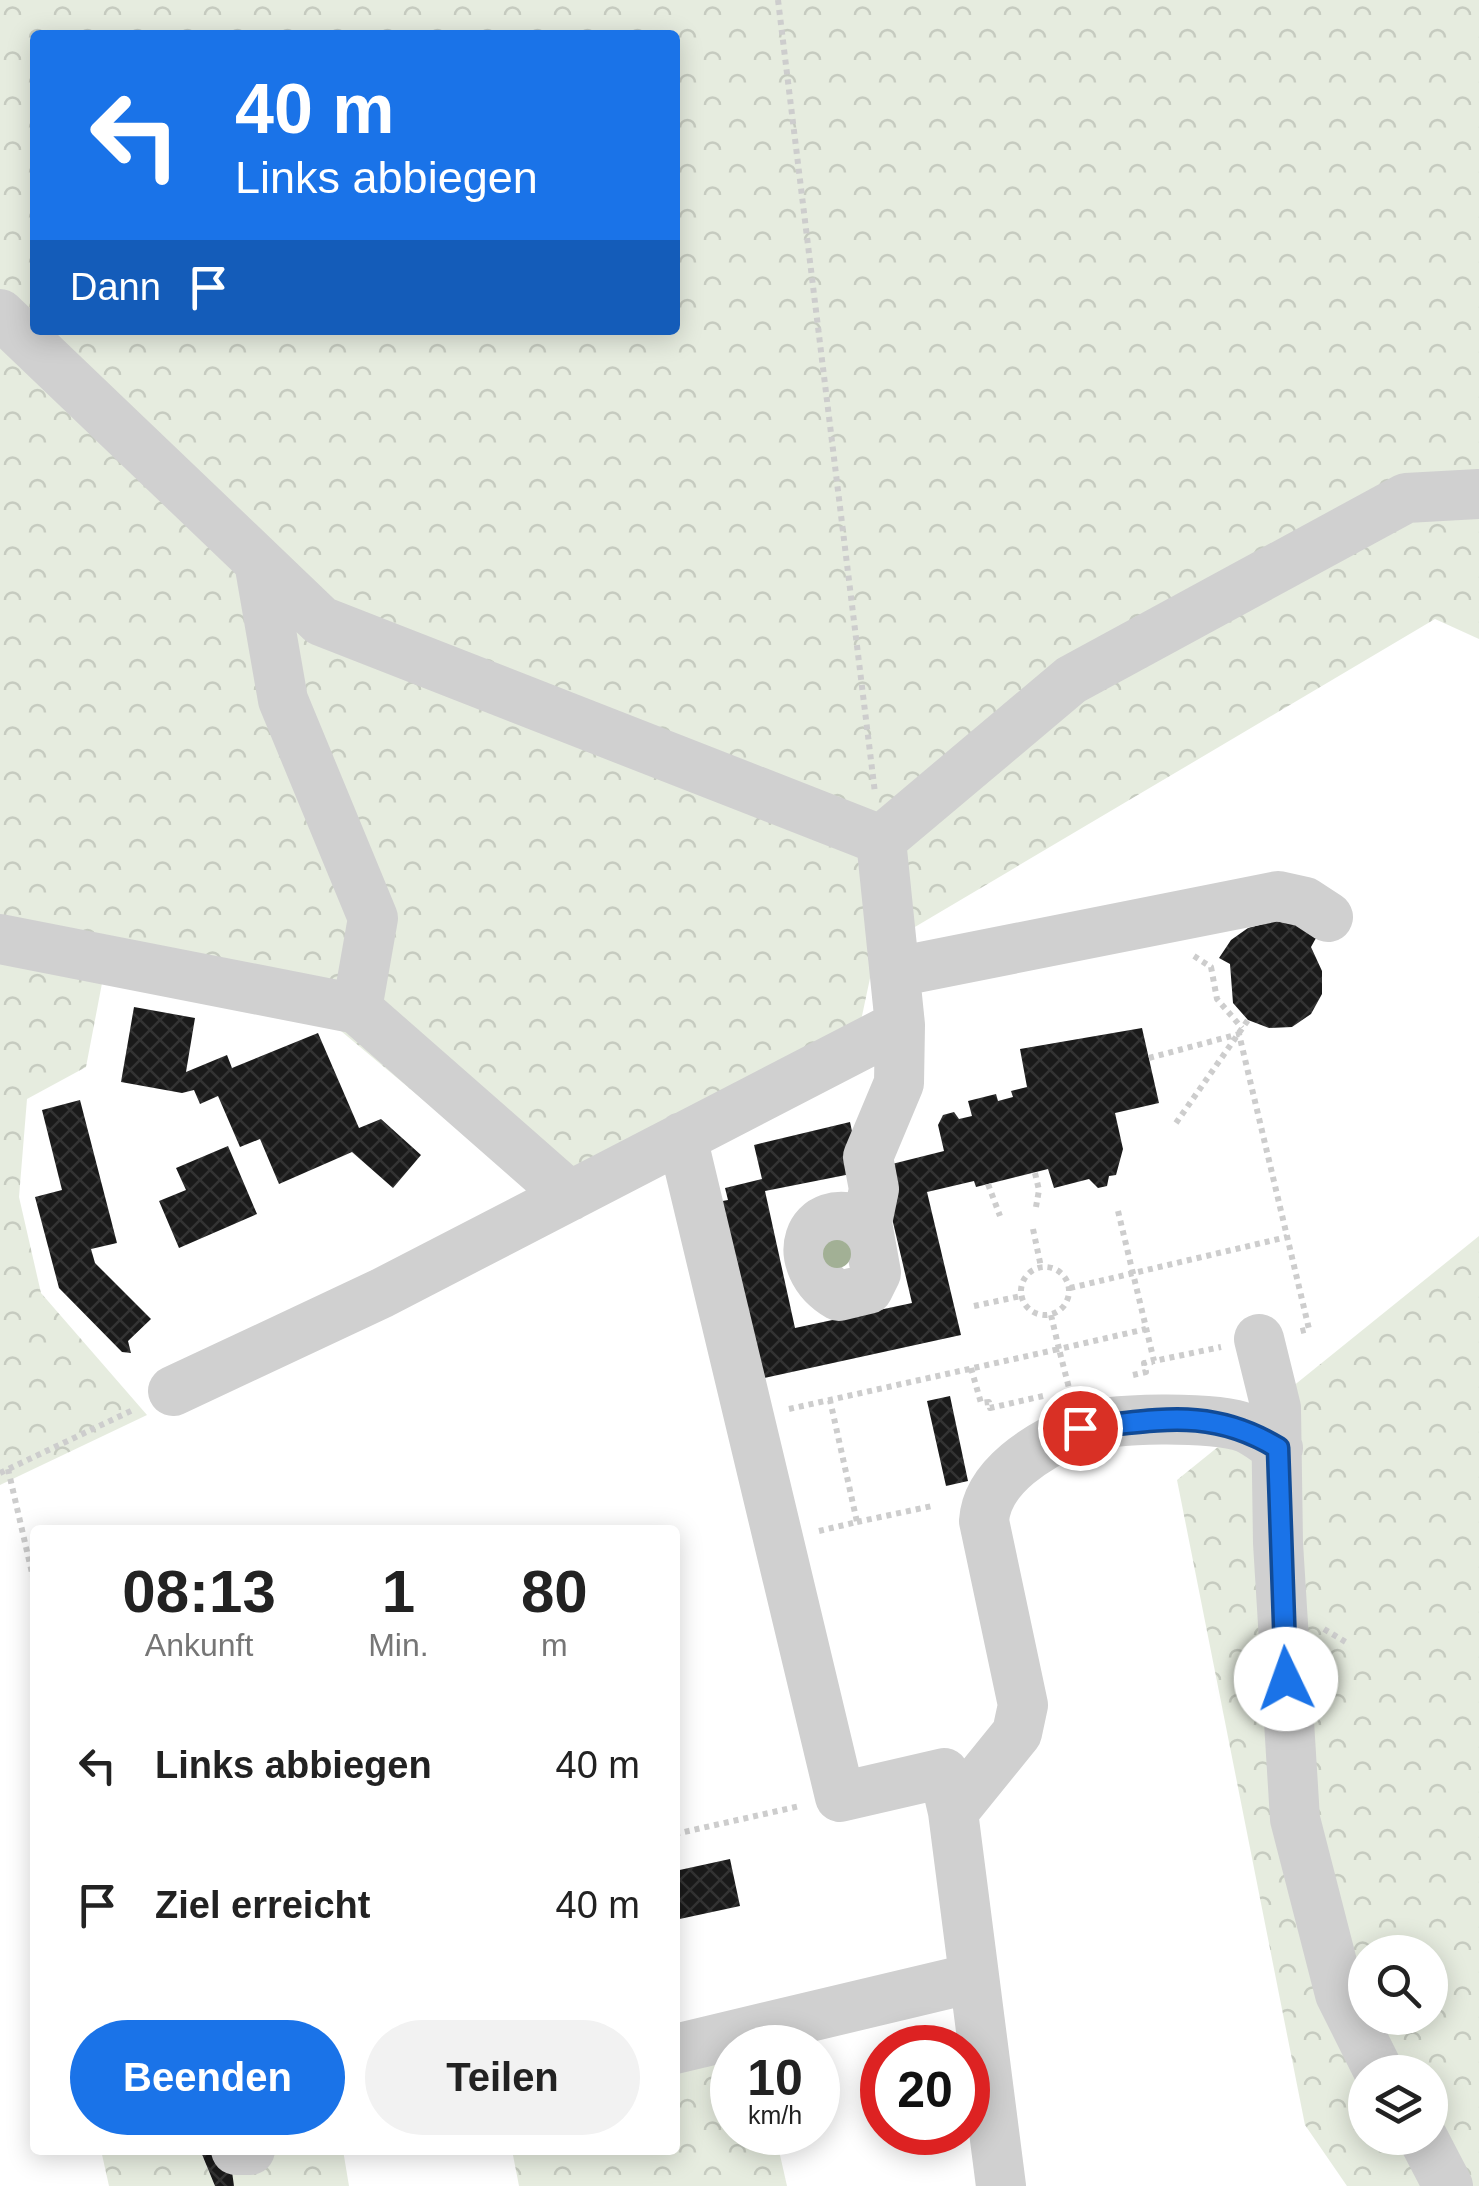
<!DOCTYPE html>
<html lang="de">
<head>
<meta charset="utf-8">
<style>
	body { margin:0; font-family:Helvetica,sans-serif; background:#f2f2f2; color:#222; height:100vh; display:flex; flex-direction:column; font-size:38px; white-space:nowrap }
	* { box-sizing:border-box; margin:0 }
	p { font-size:32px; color:#767676 }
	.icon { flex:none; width:55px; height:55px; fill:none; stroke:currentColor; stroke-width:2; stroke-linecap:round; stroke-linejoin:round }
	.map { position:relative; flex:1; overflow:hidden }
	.details { position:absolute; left:30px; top:1525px; width:650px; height:630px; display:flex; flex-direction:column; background:#fff; border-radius:10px; box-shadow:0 5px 25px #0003 }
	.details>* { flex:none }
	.banner { position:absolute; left:30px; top:30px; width:650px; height:305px; border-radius:10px; box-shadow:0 5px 25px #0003; background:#1a73e8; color:#fff; overflow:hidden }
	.tools { position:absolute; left:1348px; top:1935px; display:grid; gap:20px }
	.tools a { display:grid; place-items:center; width:100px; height:100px; border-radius:50%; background:#fff; box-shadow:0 5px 25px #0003; font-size:50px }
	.speed { position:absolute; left:710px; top:2025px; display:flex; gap:20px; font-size:50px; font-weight:700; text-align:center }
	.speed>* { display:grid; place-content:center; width:130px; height:130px; border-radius:50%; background:#fff; box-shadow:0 5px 25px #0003; line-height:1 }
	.speed small { font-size:25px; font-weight:400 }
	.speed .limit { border:15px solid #d22; background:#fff; color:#111 }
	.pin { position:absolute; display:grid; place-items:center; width:85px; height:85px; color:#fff; margin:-42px; border:5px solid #fff; border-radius:50%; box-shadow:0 2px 10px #0007 }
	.me { position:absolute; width:110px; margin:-55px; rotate:357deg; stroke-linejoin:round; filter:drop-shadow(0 0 8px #0008) }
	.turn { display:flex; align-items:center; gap:35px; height:210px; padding:0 40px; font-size:45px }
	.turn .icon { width:130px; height:130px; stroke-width:2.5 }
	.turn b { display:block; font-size:70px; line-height:85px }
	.then { display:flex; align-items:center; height:95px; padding:0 40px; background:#0003; gap:20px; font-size:38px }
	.eta { display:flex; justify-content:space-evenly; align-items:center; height:170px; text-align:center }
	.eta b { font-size:60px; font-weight:600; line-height:70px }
	.primary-button { display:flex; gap:20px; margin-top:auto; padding:20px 40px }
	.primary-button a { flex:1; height:115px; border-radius:60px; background:#1a73e8; color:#fff; font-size:40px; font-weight:600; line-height:115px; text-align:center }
	.primary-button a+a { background:#f2f2f2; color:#222 }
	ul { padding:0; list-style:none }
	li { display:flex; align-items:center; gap:30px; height:140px; padding:0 40px }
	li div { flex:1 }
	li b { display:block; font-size:38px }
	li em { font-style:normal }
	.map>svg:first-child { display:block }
	.forest { fill:url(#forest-crowns); fill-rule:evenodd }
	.building { fill:url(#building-cross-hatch) }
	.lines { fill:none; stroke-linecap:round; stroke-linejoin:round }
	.path { stroke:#cdcdcd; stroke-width:6; stroke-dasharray:5 5; stroke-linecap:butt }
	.minor { stroke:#d0d0d0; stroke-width:50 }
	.tree { fill:#a2b095 }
	.route-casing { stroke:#114b97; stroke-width:25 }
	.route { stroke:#1a73e8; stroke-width:18 }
</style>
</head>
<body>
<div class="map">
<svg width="1479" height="2186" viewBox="0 0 1479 2186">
	<defs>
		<pattern id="forest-crowns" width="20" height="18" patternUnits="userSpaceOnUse" patternTransform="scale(2.5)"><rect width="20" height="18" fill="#e6ecdf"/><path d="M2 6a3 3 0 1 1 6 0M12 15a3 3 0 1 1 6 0" fill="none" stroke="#c6cbc0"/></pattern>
		<pattern id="building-cross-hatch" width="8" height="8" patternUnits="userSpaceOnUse" patternTransform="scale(2.5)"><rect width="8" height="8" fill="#1a1a1a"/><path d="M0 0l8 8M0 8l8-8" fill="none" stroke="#333"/></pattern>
	</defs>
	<rect width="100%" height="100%" fill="#fff"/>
	<path class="forest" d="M 0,0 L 1479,0 L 1479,639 L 1435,619 L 876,950 L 859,1030 L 532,1191 L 335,1026 L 103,978 L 86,1067 L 27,1099 L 19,1197 L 41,1293 L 147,1415 L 0,1485 ZM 35,35 L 675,35 L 675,330 L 35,330 Z
		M 1479,1236 L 1479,2186 L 1347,2186 L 1305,2125 L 1177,1480 ZM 1365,1952 L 1430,1952 L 1430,2018 L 1365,2018 ZM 1365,2072 L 1430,2072 L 1430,2138 L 1365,2138 Z
		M 732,2048 L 732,2132 L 775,2133 L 787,2186 L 519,2186 L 512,2150 L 675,2150 L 675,2059 Z
		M 101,2150 L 207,2150 L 201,2153 L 215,2186 L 109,2186 Z
		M 290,2150 L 343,2150 L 349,2186 L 234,2186 L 229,2164 Z"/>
	<path class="building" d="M 1275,921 L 1298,925 L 1316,938 L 1311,947 L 1322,971 L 1322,994 L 1311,1014 L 1292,1027 L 1269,1028 L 1248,1020 L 1233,1003 L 1230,964 L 1219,958 L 1231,940 L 1248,928 Z
		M 134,1007 L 195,1018 L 186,1072 L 227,1055 L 232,1068 L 318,1033 L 359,1128 L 381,1119 L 421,1155 L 393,1188 L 352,1152 L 279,1184 L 260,1139 L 240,1147 L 218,1096 L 200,1104 L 194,1090 L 182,1093 L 121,1082 Z
		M 1142,1028 L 1159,1103 L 1115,1113 L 1123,1149 L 1116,1175 L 1109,1176 L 1107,1186 L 1098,1188 L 1089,1179 L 1054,1188 L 1048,1169 L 976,1187 L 974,1181 L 927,1192 L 961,1335 L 750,1381 L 712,1203 L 728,1200 L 725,1188 L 762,1179 L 754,1145 L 850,1122 L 861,1172 L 765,1191 L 795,1328 L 912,1303 L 880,1167 L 944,1151 L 938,1125 L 943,1115 L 954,1112 L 959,1119 L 972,1116 L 968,1101 L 996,1094 L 998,1101 L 1013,1097 L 1011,1091 L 1027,1087 L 1020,1049 Z
		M 80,1100 L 117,1243 L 91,1249 L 95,1263 L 151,1319 L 128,1341 L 131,1353 L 122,1352 L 59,1288 L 35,1197 L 62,1190 L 42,1110 Z
		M 228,1146 L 257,1214 L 179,1248 L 159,1201 L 186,1190 L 176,1168 Z
		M 950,1396 L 968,1481 L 946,1486 L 927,1401 Z
		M 730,1859 L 740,1906 L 675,1920 L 675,1871 Z
		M 207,2150 L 229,2150 L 234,2186 L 215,2186 L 201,2152 Z"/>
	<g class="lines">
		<path class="path" d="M 778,0 L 875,793
			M 1194,956 L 1211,967 L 1217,999 L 1242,1028
			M 1149,1058 L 1239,1034 L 1309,1329 L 1297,1332
			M 1176,1123 L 1248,1020
			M 1035,1173 L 1039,1190 L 1036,1207
			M 988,1184 L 1000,1216
			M 1118,1211 L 1154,1361 L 1221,1347
			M 1033,1229 L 1041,1267
			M1021 1291a24 24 0 1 1 48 0a24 24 0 1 1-48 0Z
			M 1070,1288 L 1287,1237
			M 974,1306 L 1021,1296
			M 1051,1315 L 1059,1349 L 1146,1329
			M 971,1368 L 981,1403 L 989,1402 L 990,1408 L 1043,1396
			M 1133,1375 L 1146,1372 L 1144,1363 L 1153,1362
			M 789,1409 L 1059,1349 L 1069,1388
			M 8,1469 L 35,1586
			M 0,1473 L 135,1409
			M 857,1522 L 932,1506
			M 819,1531 L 857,1522 L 830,1400
			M 1324,1629 L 1349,1644
			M 675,1834 L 800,1806"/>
		<path class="minor" d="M 0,314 L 321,621 L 881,840
			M 259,562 L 283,700 L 373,918 L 357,1009 L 570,1196
			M 0,939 L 357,1009
			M 896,972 L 1278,896 L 1305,902 L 1328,917
			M 682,1137 L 840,1797 L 944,1773 L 953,1812
			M 867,1223 L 876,1273 L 868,1289 L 839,1296 C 787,1266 805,1196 867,1223 L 874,1189 L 868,1157 L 899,1083 L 900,1025
			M 1259,1339 L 1276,1408 L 1278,1543 L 1295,1819 L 1340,1994 L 1379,2072
			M 173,1391 L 382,1293 L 900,1025 L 881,840 L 1071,680 L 1406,498 L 1479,494
			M 675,2049 L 973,1978
			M 1423,2138 L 1448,2186
			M 236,2150 L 250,2150
			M 1001,2186 L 953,1812 L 1017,1733 L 1023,1705 L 984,1521 C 987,1476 1039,1445 1078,1429 C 1107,1417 1216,1416 1246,1428 C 1257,1433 1268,1442 1278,1448"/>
	</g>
	<circle class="tree" cx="837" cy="1254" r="14"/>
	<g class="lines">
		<g class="route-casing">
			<path id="route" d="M 1080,1428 C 1157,1421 1209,1406 1278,1448 L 1286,1679"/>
		</g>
		<use href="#route" class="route"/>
	</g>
</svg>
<div class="tools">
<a><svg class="icon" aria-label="search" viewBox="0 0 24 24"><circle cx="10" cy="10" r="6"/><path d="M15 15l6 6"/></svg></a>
<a><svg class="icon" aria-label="layers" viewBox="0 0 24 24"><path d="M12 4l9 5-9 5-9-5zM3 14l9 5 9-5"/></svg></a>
</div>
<div class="speed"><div>10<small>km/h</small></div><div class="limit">20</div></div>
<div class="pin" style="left:1080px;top:1428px;background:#d93025"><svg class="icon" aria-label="arrive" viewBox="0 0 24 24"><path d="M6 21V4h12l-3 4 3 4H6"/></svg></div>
<svg class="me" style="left:1286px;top:1679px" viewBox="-20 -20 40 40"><circle r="19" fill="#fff"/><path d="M0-13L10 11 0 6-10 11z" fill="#1a73e8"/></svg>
<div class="banner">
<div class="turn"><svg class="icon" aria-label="left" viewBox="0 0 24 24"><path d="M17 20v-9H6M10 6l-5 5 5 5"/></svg><div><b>40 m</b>Links abbiegen</div></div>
<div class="then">Dann<svg class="icon" aria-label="arrive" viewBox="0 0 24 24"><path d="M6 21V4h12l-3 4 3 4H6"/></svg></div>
</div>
<section class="details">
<div class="eta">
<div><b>08:13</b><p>Ankunft</p></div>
<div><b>1</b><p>Min.</p></div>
<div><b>80</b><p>m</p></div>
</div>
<ul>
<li><svg class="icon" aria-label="left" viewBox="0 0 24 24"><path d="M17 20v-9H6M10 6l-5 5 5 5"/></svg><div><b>Links abbiegen</b></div><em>40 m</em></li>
<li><svg class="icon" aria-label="arrive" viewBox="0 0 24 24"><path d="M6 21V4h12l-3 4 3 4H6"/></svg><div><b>Ziel erreicht</b></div><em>40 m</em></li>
</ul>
<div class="primary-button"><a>Beenden</a><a>Teilen</a></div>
</section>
</div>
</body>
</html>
